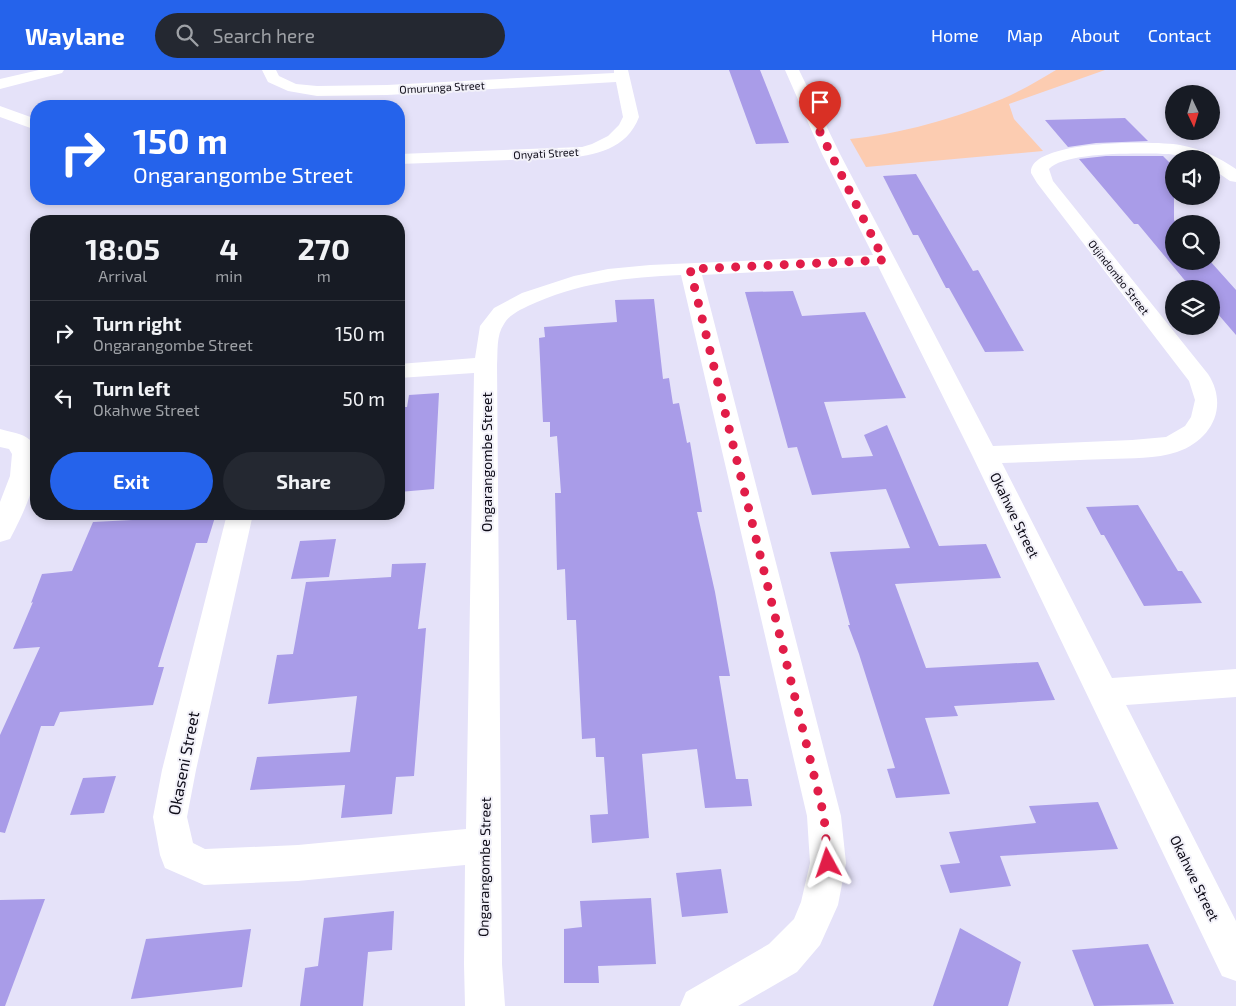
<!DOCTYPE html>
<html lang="en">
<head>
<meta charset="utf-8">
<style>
	body { margin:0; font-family:"Exo 2",sans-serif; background:#242831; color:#f1f3f6; height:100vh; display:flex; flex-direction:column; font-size:19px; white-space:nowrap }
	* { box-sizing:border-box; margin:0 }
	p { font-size:16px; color:#9ea1a6 }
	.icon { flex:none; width:28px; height:28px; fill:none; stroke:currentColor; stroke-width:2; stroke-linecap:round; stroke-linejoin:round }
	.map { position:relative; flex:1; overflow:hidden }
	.sheet { position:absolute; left:30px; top:145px; width:375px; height:305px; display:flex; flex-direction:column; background:#171b24; border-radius:20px; box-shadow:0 2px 8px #0003 }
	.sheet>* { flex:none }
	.guide { position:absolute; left:30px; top:30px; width:375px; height:105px; border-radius:20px; box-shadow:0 2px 8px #0003; background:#2563eb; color:#fff; overflow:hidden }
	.needle { width:32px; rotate:176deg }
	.fabs { position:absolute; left:1165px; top:15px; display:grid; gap:10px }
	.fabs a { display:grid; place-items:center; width:55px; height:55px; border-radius:50%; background:#171b24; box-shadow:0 2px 8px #0003; font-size:25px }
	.pin { position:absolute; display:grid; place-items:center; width:42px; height:42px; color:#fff; margin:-51px -21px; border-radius:50% 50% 50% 0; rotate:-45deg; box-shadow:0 0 5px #0007 }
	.pin .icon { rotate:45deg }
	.me { position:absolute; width:55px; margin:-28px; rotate:355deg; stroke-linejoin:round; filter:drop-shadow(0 0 4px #0008) }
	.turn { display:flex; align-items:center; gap:18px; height:105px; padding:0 20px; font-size:22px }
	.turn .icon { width:65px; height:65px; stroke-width:2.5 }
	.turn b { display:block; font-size:35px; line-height:42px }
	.eta { display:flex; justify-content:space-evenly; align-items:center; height:85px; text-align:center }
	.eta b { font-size:30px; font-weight:700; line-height:35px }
	.action { display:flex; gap:10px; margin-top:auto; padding:10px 20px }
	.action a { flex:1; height:58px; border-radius:30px; background:#2563eb; color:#fff; font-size:20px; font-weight:700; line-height:58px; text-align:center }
	.action a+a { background:#242831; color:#f1f3f6 }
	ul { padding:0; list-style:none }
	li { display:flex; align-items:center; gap:15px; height:65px; padding:0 20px; border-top:1px solid #363941 }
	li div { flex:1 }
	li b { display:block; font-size:19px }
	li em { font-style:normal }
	header { display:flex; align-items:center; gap:30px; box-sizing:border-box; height:70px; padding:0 25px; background:#2563eb; color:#fff }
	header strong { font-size:24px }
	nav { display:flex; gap:28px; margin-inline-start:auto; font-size:18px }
	.search { width:350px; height:45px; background:#242831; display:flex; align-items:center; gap:12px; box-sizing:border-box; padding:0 18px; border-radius:28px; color:#9ea1a6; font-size:19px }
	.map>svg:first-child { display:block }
	.green { fill:#fcccb1 }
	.building { fill:#a99ce8 }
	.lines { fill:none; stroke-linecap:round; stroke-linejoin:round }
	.minor { fill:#fff; fill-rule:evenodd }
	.tertiary { fill:#fff; fill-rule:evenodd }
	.route { stroke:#e11d48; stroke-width:9; stroke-dasharray:0 16.2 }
	.labels { text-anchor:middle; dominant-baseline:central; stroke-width:4; stroke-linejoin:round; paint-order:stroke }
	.far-street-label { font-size:11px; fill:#0d0b17; stroke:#f2f1f9 }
	.street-label { font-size:14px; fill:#0d0b17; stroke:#f2f1f9 }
	.near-street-label { font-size:16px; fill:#0d0b17; stroke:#f2f1f9 }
</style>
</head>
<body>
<header>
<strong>Waylane</strong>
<div class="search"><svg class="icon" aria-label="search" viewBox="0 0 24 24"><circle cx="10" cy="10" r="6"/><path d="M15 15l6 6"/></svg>Search here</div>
<nav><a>Home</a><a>Map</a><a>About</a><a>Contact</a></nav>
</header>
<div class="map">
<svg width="1236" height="936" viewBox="0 0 1236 936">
	<rect width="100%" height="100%" fill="#e5e2f9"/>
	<path class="green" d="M 1056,0 L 1105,0 L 1009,34 L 1014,49 L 1043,81 L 866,97 L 850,69 C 897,65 959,47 1002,29 C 1021,21 1039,10 1056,0 Z"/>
	<path class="building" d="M 729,0 L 760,0 L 789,73 L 756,74 Z
		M 1125,48 L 1148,71 L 1096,73 L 1068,77 L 1045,50 Z
		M 1106,86 L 1163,86 L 1174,97 L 1174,150 L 1177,154 L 1174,154 L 1174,191 L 1210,191 L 1236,220 L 1236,265 L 1211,236 L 1211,219 L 1192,219 L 1138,154 L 1134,154 L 1079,89 Z
		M 916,104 L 973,201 L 978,200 L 1024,281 L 985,282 L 949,218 L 946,218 L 918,165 L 913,165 L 883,106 Z
		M 793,221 L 802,246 L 865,242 L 906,328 L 824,332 L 842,388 L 873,386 L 864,365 L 887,355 L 939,476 L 986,474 L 1001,508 L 895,514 L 926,598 L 1038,592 L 1055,630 L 954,636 L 958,646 L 925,648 L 950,724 L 896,728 L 887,699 L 895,698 L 859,584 L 848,555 L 850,555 L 830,482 L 910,478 L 886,419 L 812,425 L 797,377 L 788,378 L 745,222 Z
		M 654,229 L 663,309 L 669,308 L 673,334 L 679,333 L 687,373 L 690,372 L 702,442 L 697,442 L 715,522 L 730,606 L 719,606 L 736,709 L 748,709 L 752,736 L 705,738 L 697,679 L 642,684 L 649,768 L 592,773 L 590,745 L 608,744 L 604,687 L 596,687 L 595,668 L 582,669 L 576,550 L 567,550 L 565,499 L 557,500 L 555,423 L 561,423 L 557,366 L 550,367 L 550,352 L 543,352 L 539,268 L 545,267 L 544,257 L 617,252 L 615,230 Z
		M 439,323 L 434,419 L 399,422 L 399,337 L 407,337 L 409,325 Z
		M 1138,435 L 1178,501 L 1182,501 L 1202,533 L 1144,536 L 1104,465 L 1101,465 L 1086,437 Z
		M 173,444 L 216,444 L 207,473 L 196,473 L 158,597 L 164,597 L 153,635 L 60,642 L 54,656 L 41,656 L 5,763 L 0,762 L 0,665 L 40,577 L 13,579 L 33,532 L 31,533 L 42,504 L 72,501 L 93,452 L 171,448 Z
		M 336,469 L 329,507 L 291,509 L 300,471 Z
		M 426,493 L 418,559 L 426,558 L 414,706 L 396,707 L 392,744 L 341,748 L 345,715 L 250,720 L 257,687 L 350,682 L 357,626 L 268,634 L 277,585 L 293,584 L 306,512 L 391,507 L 392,494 Z
		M 116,706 L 104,743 L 70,745 L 83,708 Z
		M 1098,732 L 1118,779 L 1000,786 L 1011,816 L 950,823 L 940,795 L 960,793 L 949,762 L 1036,753 L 1029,736 Z
		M 721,799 L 728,843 L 682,847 L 676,803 Z
		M 651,828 L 656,894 L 598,896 L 599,913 L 564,913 L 564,859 L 582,857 L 580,831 Z
		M 45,829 L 5,936 L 0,936 L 0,830 Z
		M 394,841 L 392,880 L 368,882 L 363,936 L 300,936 L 305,898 L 318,896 L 324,848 Z
		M 960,858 L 1021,892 L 1008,936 L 933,936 Z
		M 251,859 L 242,917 L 131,929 L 146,869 Z
		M 1148,874 L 1174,934 L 1094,936 L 1072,880 Z"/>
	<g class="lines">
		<path class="minor" d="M 262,0 L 276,0 L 279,6 L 296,14 L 317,16 L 387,15 L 614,3 L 614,0 L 628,0 L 639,47 C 627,79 595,86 564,88 L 399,94 L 399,84 L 582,77 L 592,74 L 608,66 L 619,55 L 623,47 L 616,12 L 387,25 L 317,26 L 288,21 L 268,12 Z
			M 785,0 L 799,0 L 840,84 L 993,376 L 1132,370 L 1166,367 L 1185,356 L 1191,347 L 1195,330 L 1189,311 L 1037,113 L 1031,103 C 1029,69 1157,71 1180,75 C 1202,79 1218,87 1236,99 L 1236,112 L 1230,111 L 1211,98 L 1211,89 C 1205,89 1198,90 1192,89 C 1184,87 1177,85 1169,84 C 1145,83 1064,81 1049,99 L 1053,111 L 1208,304 C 1229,336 1212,370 1177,382 C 1156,389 1131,388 1109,389 C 1073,390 1038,392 1002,393 L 1112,608 L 1236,599 L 1236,627 L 1126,635 L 1236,851 L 1236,911 L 1222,906 L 972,385 L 878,196 L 702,205 L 841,746 L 846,793 L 838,835 L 820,875 L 797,902 L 738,936 L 680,936 L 686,922 L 769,874 L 794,849 L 801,832 L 810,793 L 807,746 L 681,205 C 628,207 577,213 528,236 C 520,240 509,245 504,254 C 496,265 498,282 497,295 L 502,894 L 505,936 L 465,936 L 464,894 L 465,795 L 298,811 L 204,815 L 165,798 L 160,785 L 153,747 L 162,700 L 227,444 L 253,444 L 196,700 L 187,747 L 193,773 L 205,779 L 298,775 L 466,759 L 474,303 L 399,308 L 399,294 L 475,288 L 480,256 L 494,238 L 522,223 L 574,206 L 608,199 L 650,195 L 873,185 L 822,84 Z
			M 0,36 L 36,49 L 36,60 L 0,47 Z
			M 0,359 C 9,362 23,363 30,370 C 51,390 21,448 10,469 L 0,472 L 0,432 L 10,406 L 12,384 L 9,379 L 0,377 Z"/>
		<path class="tertiary" d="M 39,0 L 64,0 L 62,3 L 0,19 L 0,9 Z"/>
	</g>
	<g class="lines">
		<path class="route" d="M 820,62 L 884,190 L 690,199 L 824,746 L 828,793"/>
	</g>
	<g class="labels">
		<g class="far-street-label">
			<text transform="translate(442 17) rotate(-3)">Omurunga Street</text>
			<text transform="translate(546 83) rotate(-3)">Onyati Street</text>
			<text transform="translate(1119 207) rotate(52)">Otjindombo Street</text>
		</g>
		<g class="street-label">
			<text transform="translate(486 392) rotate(-90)">Ongarangombe Street</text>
			<text transform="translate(1015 445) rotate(64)">Okahwe Street</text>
			<text transform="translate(484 797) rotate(-89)">Ongarangombe Street</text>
			<text transform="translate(1195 808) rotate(64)">Okahwe Street</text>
		</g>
		<g class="near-street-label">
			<text transform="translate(183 693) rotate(-79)">Okaseni Street</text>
		</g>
	</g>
</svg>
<div class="fabs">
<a><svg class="needle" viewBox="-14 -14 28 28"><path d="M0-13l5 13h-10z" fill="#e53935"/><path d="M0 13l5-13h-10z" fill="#9ea1a6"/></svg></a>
<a><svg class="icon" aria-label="sound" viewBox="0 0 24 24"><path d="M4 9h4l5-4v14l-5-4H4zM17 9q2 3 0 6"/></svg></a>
<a><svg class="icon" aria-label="search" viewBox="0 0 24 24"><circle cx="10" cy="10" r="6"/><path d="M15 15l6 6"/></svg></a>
<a><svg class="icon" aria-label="layers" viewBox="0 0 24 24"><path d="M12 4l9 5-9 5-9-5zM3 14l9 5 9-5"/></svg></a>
</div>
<div class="pin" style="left:820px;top:62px;background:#d93025"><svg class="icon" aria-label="arrive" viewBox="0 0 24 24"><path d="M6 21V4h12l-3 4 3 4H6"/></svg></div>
<svg class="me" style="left:828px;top:793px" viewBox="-20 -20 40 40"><path d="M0-17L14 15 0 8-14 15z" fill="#e11d48" stroke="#fff" stroke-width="4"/></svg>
<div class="guide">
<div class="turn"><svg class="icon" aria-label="right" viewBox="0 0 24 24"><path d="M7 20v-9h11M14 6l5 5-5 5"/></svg><div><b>150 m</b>Ongarangombe Street</div></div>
</div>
<section class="sheet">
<div class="eta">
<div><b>18:05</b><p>Arrival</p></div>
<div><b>4</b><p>min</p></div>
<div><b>270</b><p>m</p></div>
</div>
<ul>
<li><svg class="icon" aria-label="right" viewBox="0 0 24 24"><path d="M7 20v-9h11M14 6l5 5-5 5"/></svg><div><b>Turn right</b><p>Ongarangombe Street</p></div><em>150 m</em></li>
<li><svg class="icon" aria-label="left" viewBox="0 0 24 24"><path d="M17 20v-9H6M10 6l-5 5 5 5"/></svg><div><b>Turn left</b><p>Okahwe Street</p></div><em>50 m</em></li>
</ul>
<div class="action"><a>Exit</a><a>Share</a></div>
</section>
</div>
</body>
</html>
